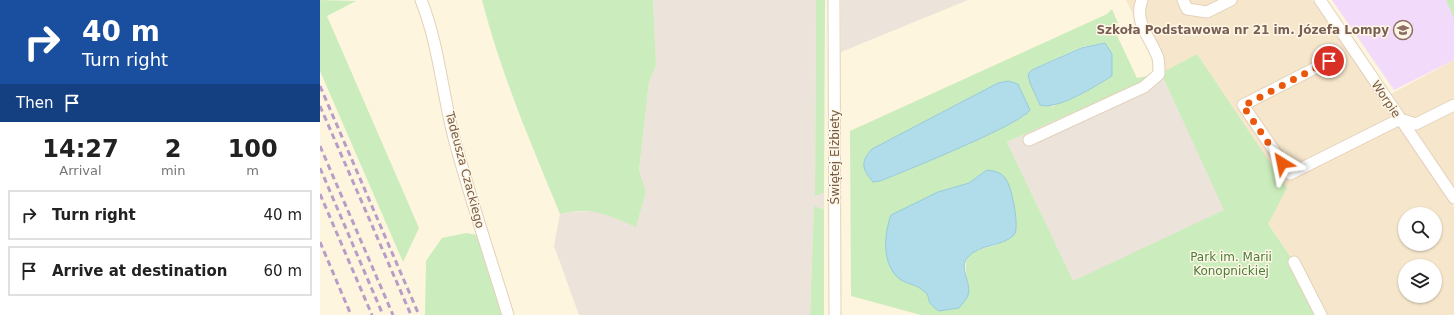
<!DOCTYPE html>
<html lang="en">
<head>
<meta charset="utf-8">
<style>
	body { margin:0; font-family:"DejaVu Sans",sans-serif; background:#f2f2f2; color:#222; height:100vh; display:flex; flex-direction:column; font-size:15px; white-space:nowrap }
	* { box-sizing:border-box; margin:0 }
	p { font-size:13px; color:#767676 }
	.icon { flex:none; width:22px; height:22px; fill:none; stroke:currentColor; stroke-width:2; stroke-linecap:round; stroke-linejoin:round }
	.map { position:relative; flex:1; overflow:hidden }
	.panel { display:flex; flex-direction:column; background:#fff; width:320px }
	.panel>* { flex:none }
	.guide { background:#1a4fa0; color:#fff; overflow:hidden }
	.fabs { position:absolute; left:1078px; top:207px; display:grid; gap:8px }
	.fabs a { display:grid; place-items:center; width:44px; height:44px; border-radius:50%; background:#fff; box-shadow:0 1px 3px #0004; font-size:20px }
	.pin { position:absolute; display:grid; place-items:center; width:34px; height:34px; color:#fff; margin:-17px; border:2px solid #fff; border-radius:50%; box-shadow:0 1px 4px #0007 }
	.me { position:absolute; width:44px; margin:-22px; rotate:325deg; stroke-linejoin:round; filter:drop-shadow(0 0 3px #0008) }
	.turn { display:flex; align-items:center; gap:14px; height:84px; padding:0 16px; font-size:18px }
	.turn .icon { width:52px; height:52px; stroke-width:2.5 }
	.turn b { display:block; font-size:28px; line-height:34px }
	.then { display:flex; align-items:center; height:38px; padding:0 16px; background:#0003; gap:8px; font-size:15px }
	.eta { display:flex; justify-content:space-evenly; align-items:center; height:68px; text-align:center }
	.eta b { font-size:24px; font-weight:600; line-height:28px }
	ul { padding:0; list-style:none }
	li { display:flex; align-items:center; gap:12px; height:50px; margin:0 8px 6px; padding:0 8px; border:2px solid #e0e0e0; border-radius:0px }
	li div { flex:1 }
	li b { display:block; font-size:15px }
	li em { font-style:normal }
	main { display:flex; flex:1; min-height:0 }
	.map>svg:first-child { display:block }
	.residential { fill:#f6e7cc; fill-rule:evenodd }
	.industrial { fill:#ece4db }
	.education { fill:#f2dbfa }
	.green { fill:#cbecbc; fill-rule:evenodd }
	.water { fill:#b1dce9; stroke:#97cbdc }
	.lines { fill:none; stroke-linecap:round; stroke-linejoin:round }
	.minor-casing { stroke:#e3d1ba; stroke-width:13 }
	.minor { stroke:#fff; stroke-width:11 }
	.rail { stroke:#b89dc7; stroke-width:3; stroke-dasharray:6 4; stroke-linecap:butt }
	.route { stroke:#ea580c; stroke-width:7; stroke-dasharray:0 12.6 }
	.labels { text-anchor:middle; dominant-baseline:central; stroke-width:3; stroke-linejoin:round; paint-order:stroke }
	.education-label { font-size:12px; font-weight:bold; fill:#785e54; stroke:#fff7e6; text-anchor:end }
	.street-label { font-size:12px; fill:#765a44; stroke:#fff7e6 }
	.park-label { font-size:12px; fill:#497d3b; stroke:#fff7e6 }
</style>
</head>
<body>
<main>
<section class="panel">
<div class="guide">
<div class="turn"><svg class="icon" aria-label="right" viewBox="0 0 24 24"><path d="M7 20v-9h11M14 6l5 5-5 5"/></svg><div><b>40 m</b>Turn right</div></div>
<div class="then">Then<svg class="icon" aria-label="arrive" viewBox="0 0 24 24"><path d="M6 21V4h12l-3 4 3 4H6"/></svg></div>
</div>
<div class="eta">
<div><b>14:27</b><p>Arrival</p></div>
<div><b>2</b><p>min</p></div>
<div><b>100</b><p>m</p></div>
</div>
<ul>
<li><svg class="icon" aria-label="right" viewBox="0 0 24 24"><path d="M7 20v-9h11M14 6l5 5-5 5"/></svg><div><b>Turn right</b></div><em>40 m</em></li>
<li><svg class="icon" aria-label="arrive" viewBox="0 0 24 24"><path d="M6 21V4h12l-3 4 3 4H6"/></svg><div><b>Arrive at destination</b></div><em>60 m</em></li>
</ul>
</section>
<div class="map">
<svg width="1134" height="315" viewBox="0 0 1134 315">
	<rect width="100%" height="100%" fill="#fef5de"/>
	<path class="residential" d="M 806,0 L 992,0 L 1134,207 L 1134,315 L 1001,315 L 974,262 L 948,224 L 877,54 L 841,73 ZM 1085,214 L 1115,214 L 1115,244 L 1085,244 ZM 1085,266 L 1115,266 L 1115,296 L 1085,296 Z
		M 1134,60 L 1134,189 L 1071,94 Z"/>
	<path class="industrial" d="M 333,0 L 496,0 L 495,195 L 504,193 L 504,209 L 494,206 L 490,315 L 259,315 L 234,246 L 240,214 L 251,212 L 279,211 L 316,226 L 326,192 L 319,170 L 329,82 L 336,66 Z
		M 521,0 L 648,0 L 521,52 Z
		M 841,73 L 905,210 L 753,282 L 687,142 Z"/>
	<path class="education" d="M 1012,0 L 1134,0 L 1134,60 L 1074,90 Z"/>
	<path class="green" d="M 0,0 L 36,1 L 7,16 L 99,228 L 83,262 L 0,71 Z
		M 162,0 L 333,0 L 336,66 L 329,82 L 319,170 L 326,192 L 316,227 C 287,215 273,206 240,214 C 211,144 181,74 162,0 Z
		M 496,0 L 505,0 L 504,193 L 495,196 Z
		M 1126,0 L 1134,0 L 1134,18 Z
		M 792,9 L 798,23 L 792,25 L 817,78 L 841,73 L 877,54 L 967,188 L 948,224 L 974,262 L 1001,315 L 601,315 L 531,296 L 530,131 L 787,14 ZM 785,43 L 792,76 L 776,86 L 732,107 L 708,74 L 712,70 L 761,47 ZM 841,73 L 904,210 L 753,281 L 687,142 ZM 678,83 L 705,116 L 673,132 L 560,181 L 552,149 ZM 667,170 L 679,244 C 650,253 641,250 648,284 L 611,304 L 607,293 L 595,284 L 618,192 L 649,183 Z
		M 494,206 L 504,209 L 504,315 L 490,315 Z
		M 146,233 L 157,235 L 184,315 L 105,315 L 106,261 L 122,238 Z"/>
	<path class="water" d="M 785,43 L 792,54 L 792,76 C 777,85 737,111 720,105 L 710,83 L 708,74 L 712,70 L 761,48 Z
		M 688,81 L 698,84 L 710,110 C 702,124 583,172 560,181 L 553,182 C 542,169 540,162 552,149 L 678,83 Z
		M 667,170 C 676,171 683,173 687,181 C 692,189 700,228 694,235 C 682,247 659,244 648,257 C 638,267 652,283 648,295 C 647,299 642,304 639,308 L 619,311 C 616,309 612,306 610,303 C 608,299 609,295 605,292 C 595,283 589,285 581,280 C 561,266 564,234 571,215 L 618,192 L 649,183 Z"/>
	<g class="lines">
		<g class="minor-casing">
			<path id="minor" d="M 101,0 C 119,45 122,92 134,138 C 150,198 170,256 188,315
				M 514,0 L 515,315
				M 863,0 L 867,9 L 887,12 L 911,0
				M 1000,0 L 1134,198
				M 1009,61 L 923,105 L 970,174 L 1080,119 L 1096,124 L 1134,105
				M 709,140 L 824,87 L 839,74 C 839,69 839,63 838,58 C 831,38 813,22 822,0
				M 974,262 L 1001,315"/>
		</g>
		<use href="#minor" class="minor"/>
		<path class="rail" d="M 0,86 L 99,315
			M 0,106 L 91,315
			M 0,146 L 73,315
			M 0,168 L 63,315
			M 0,194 L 52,315
			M 0,242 L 31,315"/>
	</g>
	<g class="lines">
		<path class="route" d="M 962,163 L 923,106 L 1009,61"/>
	</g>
	<defs>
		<g id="school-ring" transform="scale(1)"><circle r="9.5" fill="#fff7e6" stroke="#8d6e63" stroke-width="1.5"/><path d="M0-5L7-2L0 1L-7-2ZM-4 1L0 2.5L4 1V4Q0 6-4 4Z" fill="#8d6e63"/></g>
	</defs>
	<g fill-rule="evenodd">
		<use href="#school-ring" x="1083" y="30"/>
	</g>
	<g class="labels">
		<g class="education-label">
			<text x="1069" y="30">Szkoła Podstawowa nr 21 im. Józefa Lompy</text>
		</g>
		<g class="street-label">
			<text transform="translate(1066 99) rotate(56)">Worpie</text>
			<text transform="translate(515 157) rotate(-90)">Świętej Elżbiety</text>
			<text transform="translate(145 170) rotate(75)">Tadeusza Czackiego</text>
		</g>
		<g class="park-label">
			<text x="911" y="257">Park im. Marii<tspan x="911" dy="14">Konopnickiej</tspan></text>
		</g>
	</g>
</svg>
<div class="fabs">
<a><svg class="icon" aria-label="search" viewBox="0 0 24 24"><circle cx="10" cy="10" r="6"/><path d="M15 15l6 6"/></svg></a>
<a><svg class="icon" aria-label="layers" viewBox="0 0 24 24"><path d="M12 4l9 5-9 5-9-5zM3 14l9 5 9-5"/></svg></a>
</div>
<div class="pin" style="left:1009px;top:61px;background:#d93025"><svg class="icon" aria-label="arrive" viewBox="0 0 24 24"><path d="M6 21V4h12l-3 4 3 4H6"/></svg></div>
<svg class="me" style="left:962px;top:163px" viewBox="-20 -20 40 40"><path d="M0-17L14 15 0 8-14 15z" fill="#ea580c" stroke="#fff" stroke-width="4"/></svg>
</div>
</main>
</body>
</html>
